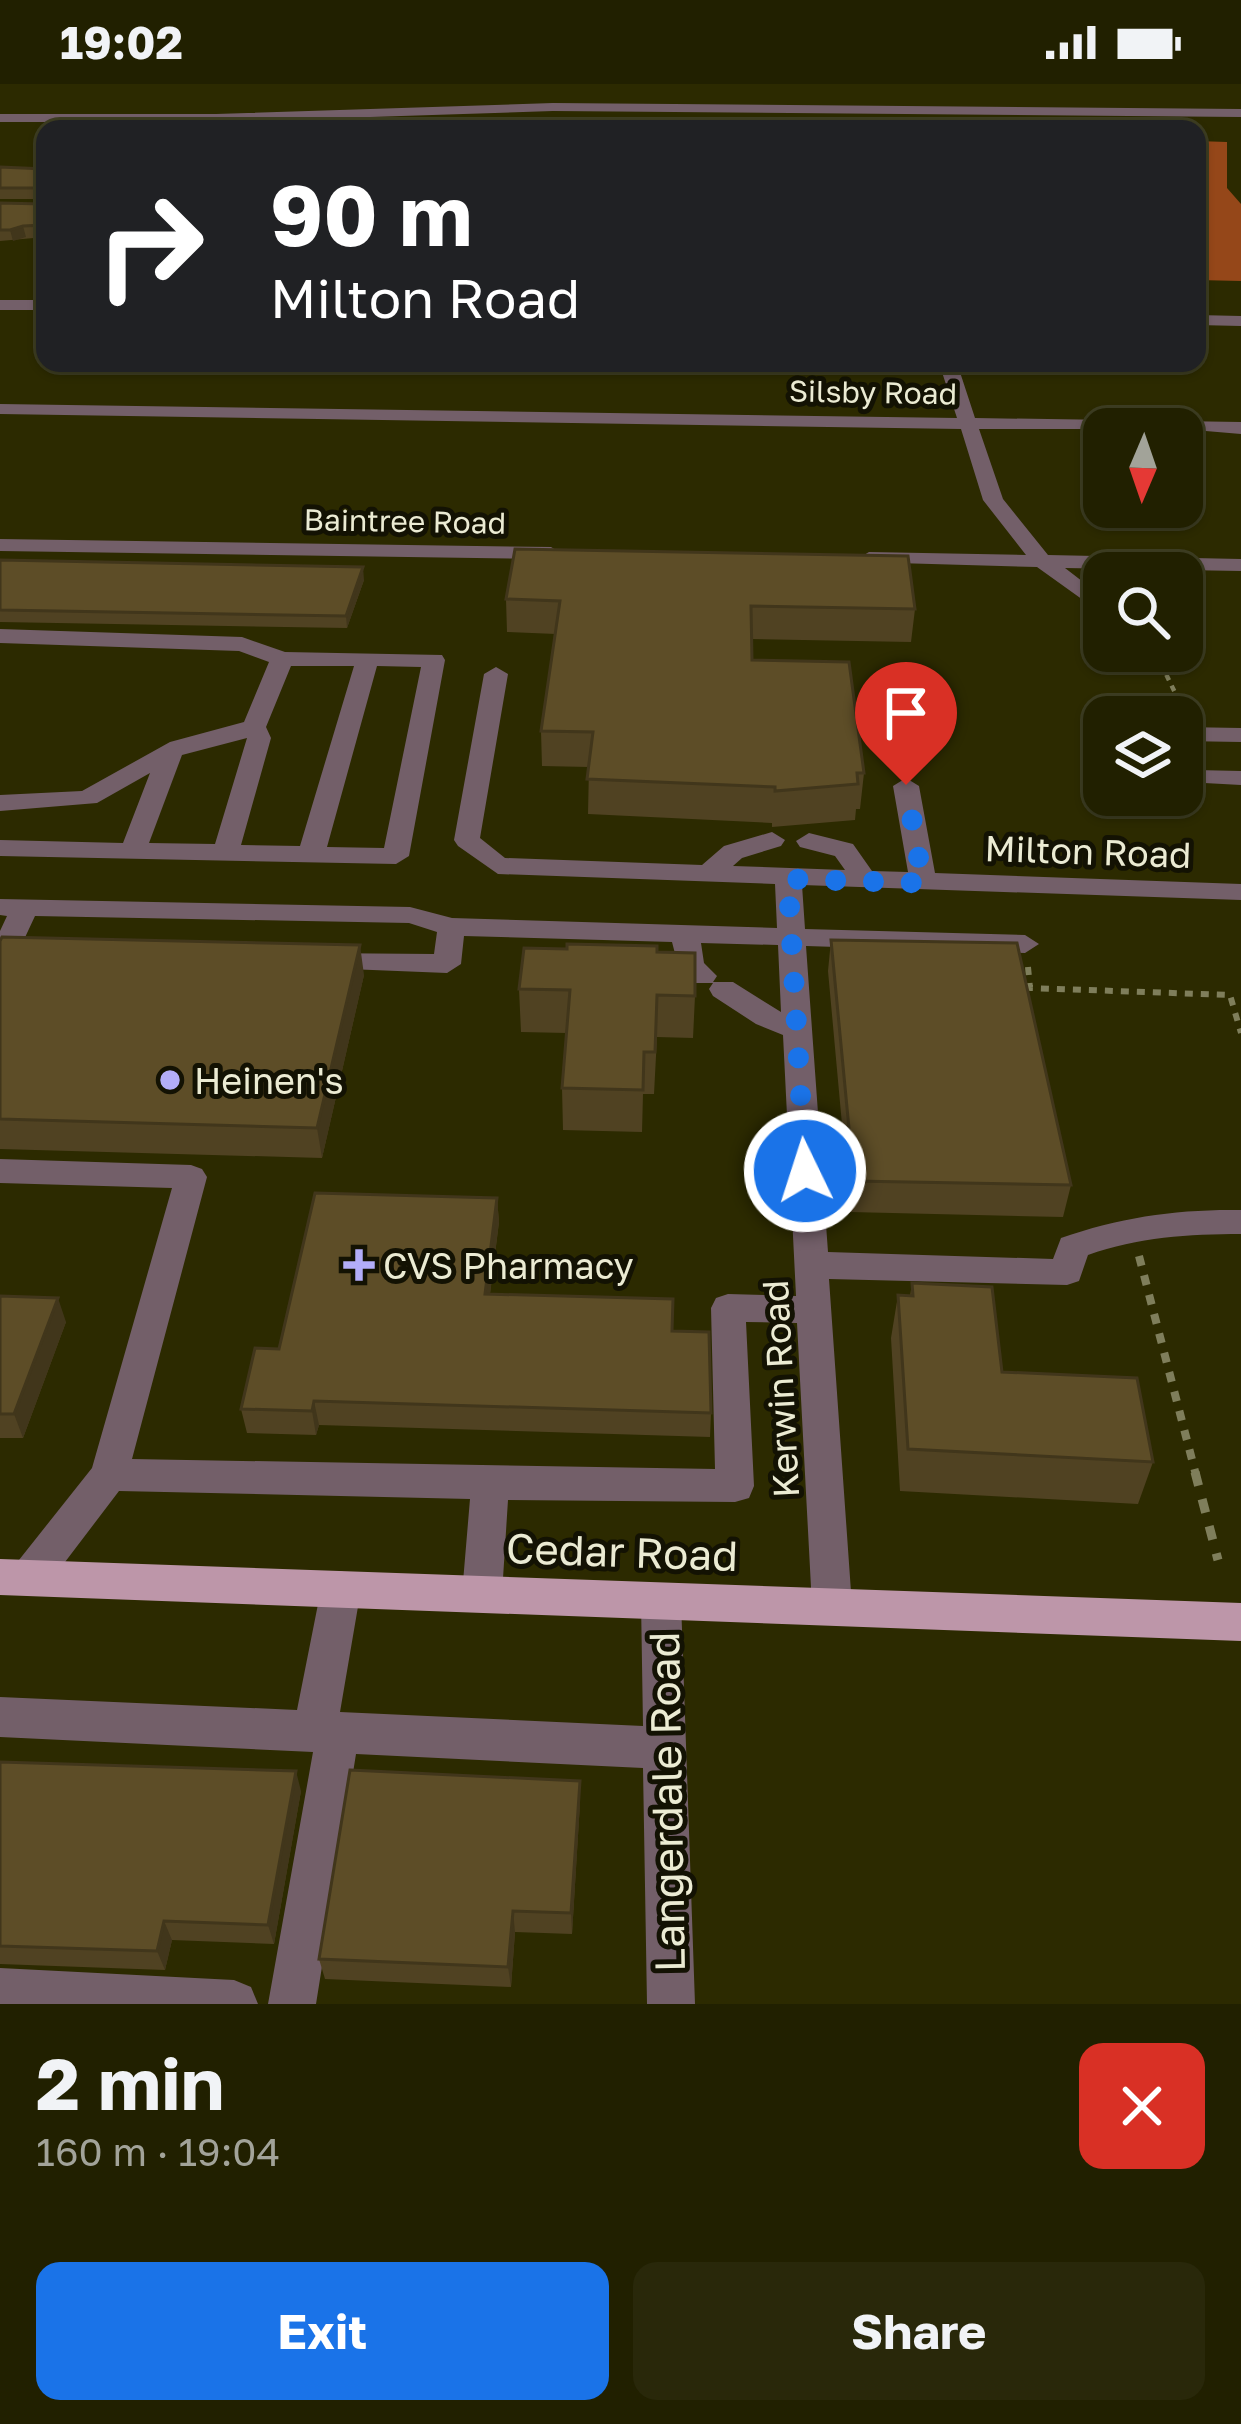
<!DOCTYPE html>
<html lang="en">
<head>
<meta charset="utf-8">
<style>
	body { margin:0; font-family:"Golos Text",sans-serif; background:#29280a; color:#f1f3f6; height:100vh; display:flex; flex-direction:column; font-size:45px; white-space:nowrap }
	* { box-sizing:border-box; margin:0 }
	p { font-size:39px; color:#a2a399 }
	.icon { flex:none; width:66px; height:66px; fill:none; stroke:currentColor; stroke-width:2; stroke-linecap:round; stroke-linejoin:round }
	.map { position:relative; height:1920px; overflow:hidden }
	.side { display:flex; flex-direction:column; background:#212000; flex:1 }
	.side>* { flex:none }
	.guide { position:absolute; left:36px; top:36px; width:1170px; height:252px; border-radius:24px; box-shadow:0 3px 9px #0004,0 0 0 3px #3e3e22; background:#202124; color:#fff; overflow:hidden }
	.needle { width:78px; rotate:182deg }
	.buttons { position:absolute; left:1083px; top:324px; display:grid; gap:24px }
	.buttons a { display:grid; place-items:center; width:120px; height:120px; border-radius:24px; background:#212000; box-shadow:0 3px 9px #0004,0 0 0 3px #3e3e22; font-size:60px }
	.pin { position:absolute; display:grid; place-items:center; width:102px; height:102px; color:#fff; margin:-123px -51px; border-radius:50% 50% 50% 0; rotate:-45deg; box-shadow:0 0 12px #0007 }
	.pin .icon { rotate:45deg }
	.me { position:absolute; width:132px; margin:-66px; rotate:356deg; stroke-linejoin:round; filter:drop-shadow(0 0 9px #0008) }
	.turn { display:flex; align-items:center; gap:42px; height:252px; padding:0 36px; font-size:54px }
	.turn .icon { width:156px; height:156px; stroke-width:2.5 }
	.turn b { display:block; font-size:84px; line-height:102px }
	.round { display:grid; place-items:center; flex:none; width:126px; height:126px; border-radius:24px; background:#29280a }
	.headline { display:flex; align-items:center; justify-content:space-between; height:204px; padding:0 36px }
	h1 { font-size:72px; font-weight:700; line-height:90px }
	.primary-button { display:flex; gap:24px; margin-top:auto; padding:24px 36px }
	.primary-button a { flex:1; height:138px; border-radius:24px; background:#1a73e8; color:#fff; font-size:48px; font-weight:700; line-height:138px; text-align:center }
	.primary-button a+a { background:#29280a; color:#f1f3f6 }
	.status { display:flex; justify-content:space-between; align-items:center; height:84px; padding:0 60px; background:#212000; direction:ltr }
	.status svg { height:33px; fill:currentColor }
	.map>svg:first-child { display:block }
	.forest { fill:#954719 }
	.lines { fill:none; stroke-linecap:round; stroke-linejoin:round }
	.path-far3 { stroke:#7f7e5b; stroke-width:4.5; stroke-dasharray:6 6; stroke-linecap:butt }
	.path-far2 { stroke:#7f7e5b; stroke-width:6; stroke-dasharray:8 8; stroke-linecap:butt }
	.path-far1 { stroke:#7f7e5b; stroke-width:8; stroke-dasharray:10 10; stroke-linecap:butt }
	.path { stroke:#7f7e5b; stroke-width:9; stroke-dasharray:14 14; stroke-linecap:butt }
	.minor { fill:#735f69; fill-rule:evenodd }
	.major { fill:#bd96a9; fill-rule:evenodd }
	.wall { fill:#504222 }
	.shaded-wall { fill:#41361b }
	.building { fill:#5d4d27; stroke:#41361b; stroke-width:3 }
	.route { stroke:#1a73e8; stroke-width:21; stroke-dasharray:0 37.8 }
	.poi-dot { fill:#b3adf9; stroke:#131203; stroke-width:4.5 }
	.labels { text-anchor:middle; dominant-baseline:central; stroke-width:10; stroke-linejoin:round; paint-order:stroke }
	.far-street-label { font-size:30px; fill:#ebebd3; stroke:#131203 }
	.street-label { font-size:36px; fill:#ebebd3; stroke:#131203 }
	.poi-label { font-size:36px; fill:#ebebd3; stroke:#131203; text-anchor:start }
	.near-street-label { font-size:42px; fill:#ebebd3; stroke:#131203 }
</style>
</head>
<body>
<div class="status"><b>19:02</b><svg viewBox="0 0 49 12"><path d="M0 12V9h3v3zM5 12V6h3v6zM10 12V3h3v9zM15 12V0h3v12zM26 1h20v11H26zM47 4h2v5h-2z"/></svg></div>
<div class="map">
<svg width="1241" height="1920" viewBox="0 0 1241 1920">
	<rect width="100%" height="100%" fill="#2c2a00"/>
	<path class="forest" d="M 1197,57 L 1227,58 L 1227,104 L 1241,120 L 1241,197 L 1197,196 Z"/>
	<g class="lines">
		<path class="path-far3" d="M 1140,567 L 1164,586 L 1183,625"/>
		<path class="path-far2" d="M 1028,883 L 1030,904 L 1230,911 L 1241,949"/>
		<path class="path-far1" d="M 1139,1172 L 1196,1391"/>
		<path class="path" d="M 1195,1388 L 1218,1476"/>
		<path class="minor" d="M 553,19 L 1241,25 L 1241,33 L 553,27 L 216,38 L 0,38 L 0,30 L 216,30 Z
			M 0,216 L 45,216 L 45,226 L 0,226 Z
			M 1197,231 L 1241,232 L 1241,242 L 1197,241 Z
			M 939,279 L 957,279 L 975,334 L 1241,338 L 1241,350 L 1182,345 L 979,345 L 1003,415 L 1048,471 L 1241,475 L 1241,487 L 1065,484 L 1104,514 L 1104,531 L 1037,483 L 862,478 L 859,474 L 869,468 L 1026,471 L 983,416 L 961,345 L 0,330 L 0,320 L 957,334 Z
			M 0,455 L 551,463 L 561,469 L 551,475 L 0,467 Z
			M 0,545 L 242,553 L 285,568 L 442,571 L 445,576 L 409,772 L 396,780 L 0,772 L 0,756 L 123,759 L 150,689 L 97,719 L 0,727 L 0,711 L 82,707 L 170,658 L 244,638 L 269,578 L 239,567 L 0,559 ZM 291,582 L 354,582 L 300,762 L 241,761 L 271,654 L 266,643 ZM 377,582 L 421,583 L 384,764 L 327,763 ZM 247,654 L 215,760 L 149,759 L 182,671 Z
			M 496,583 L 508,590 L 480,754 L 505,774 L 702,781 L 724,762 L 772,748 L 785,756 L 781,762 L 742,774 L 733,782 L 845,786 L 835,772 L 800,763 L 796,757 L 809,749 L 853,760 L 872,787 L 908,788 L 893,702 L 906,694 L 919,702 L 935,789 L 1241,800 L 1241,816 L 802,801 L 805,845 L 1025,851 L 1039,860 L 1025,869 L 806,862 L 828,1168 L 1053,1175 L 1061,1154 C 1121,1133 1178,1125 1241,1126 L 1241,1150 C 1189,1150 1138,1153 1088,1171 L 1079,1197 L 1067,1201 L 829,1195 L 852,1522 L 846,1535 L 832,1540 L 818,1535 L 812,1522 L 797,1239 L 746,1238 L 754,1402 L 749,1414 L 735,1418 L 508,1416 L 502,1510 L 496,1523 L 482,1528 L 468,1523 L 462,1510 L 470,1415 L 119,1407 L 43,1507 L 29,1512 L 15,1507 L 9,1494 L 15,1481 L 92,1384 L 172,1104 L 0,1099 L 0,1075 L 191,1081 L 202,1085 L 207,1093 L 132,1375 L 715,1385 L 711,1224 L 716,1214 L 728,1210 L 796,1212 L 783,951 L 756,940 L 713,912 L 709,905 L 713,899 L 693,899 L 680,889 L 672,858 L 464,852 L 461,880 L 447,889 L 323,884 L 313,881 L 309,875 L 313,869 L 434,870 L 437,848 L 409,839 L 35,832 L 14,877 L 0,886 L 0,847 L 7,832 L 0,831 L 0,815 L 410,823 L 452,834 L 777,844 L 775,800 L 498,790 L 458,762 L 454,756 L 484,590 ZM 701,859 L 778,861 L 781,928 L 733,898 L 713,898 L 717,892 L 704,879 Z
			M 1182,643 L 1241,644 L 1241,658 L 1182,657 Z
			M 1195,686 L 1241,687 L 1241,701 L 1186,698 L 1183,693 L 1186,688 Z
			M 341,1487 L 355,1492 L 361,1505 L 340,1628 L 643,1642 L 641,1517 L 647,1504 L 661,1499 L 675,1504 L 681,1517 L 695,1920 L 647,1920 L 643,1684 L 356,1670 L 316,1920 L 268,1920 L 313,1668 L 0,1653 L 0,1613 L 297,1626 L 321,1505 L 327,1492 Z
			M 0,1884 L 234,1896 L 251,1903 L 258,1920 L 0,1920 Z"/>
		<path class="major" d="M 0,1475 L 1241,1519 L 1241,1557 L 0,1511 Z"/>
	</g>
	<path class="wall" d="M 0,83 L 45,85 L 45,153 L 0,157 L 0,119 L 43,120 L 45,115 L 0,115 Z
		M 0,476 L 364,496 L 347,544 L 0,538 Z
		M 506,515 L 915,525 L 911,558 L 751,555 L 752,576 L 864,689 L 860,725 L 856,725 L 855,736 L 772,743 L 772,739 L 588,730 L 589,683 L 542,682 L 541,647 L 556,550 L 507,548 Z
		M 831,856 L 1071,1101 L 1063,1133 L 850,1128 L 828,887 Z
		M 0,857 L 364,891 L 322,1074 L 0,1065 Z
		M 657,868 L 695,912 L 693,954 L 657,953 L 654,1010 L 643,1010 L 642,1048 L 563,1046 L 562,1004 L 567,949 L 521,948 L 519,905 Z
		M 497,1114 L 499,1138 L 490,1210 L 672,1247 L 711,1329 L 710,1353 L 319,1341 L 316,1351 L 247,1349 L 241,1325 L 279,1265 Z
		M 912,1199 L 1002,1288 L 1153,1378 L 1138,1420 L 900,1407 L 891,1254 L 898,1211 L 910,1212 Z
		M 0,1212 L 66,1238 L 23,1354 L 0,1354 Z
		M 0,1678 L 301,1707 L 274,1860 L 172,1856 L 165,1886 L 0,1880 Z
		M 580,1697 L 580,1719 L 572,1850 L 515,1848 L 511,1903 L 325,1895 L 319,1875 Z"/>
	<path class="shaded-wall" d="M 23,142 L 26,153 L 13,157 L 10,146 Z
		M 363,483 L 364,496 L 347,544 L 346,532 Z
		M 360,861 L 364,891 L 322,1074 L 317,1044 Z
		M 497,1114 L 499,1138 L 487,1234 L 485,1210 Z
		M 58,1214 L 66,1238 L 23,1354 L 14,1330 Z
		M 314,1317 L 319,1341 L 316,1351 L 312,1327 Z
		M 296,1687 L 301,1707 L 274,1860 L 268,1841 Z
		M 580,1697 L 580,1719 L 572,1850 L 571,1829 Z
		M 513,1827 L 515,1848 L 511,1903 L 508,1883 Z
		M 164,1837 L 172,1856 L 165,1886 L 157,1867 Z"/>
	<path class="building" d="M 0,83 L 45,85 L 45,106 L 43,104 L 0,104 Z
		M 45,114 L 45,141 L 23,142 L 10,146 L 0,146 L 0,119 L 43,120 Z
		M 515,465 L 908,472 L 915,525 L 751,522 L 752,576 L 849,578 L 864,689 L 857,689 L 858,700 L 775,707 L 775,703 L 587,695 L 593,648 L 541,647 L 560,517 L 506,515 Z
		M 0,476 L 363,483 L 346,532 L 0,526 Z
		M 2,853 L 360,861 L 317,1044 L 0,1035 L 0,857 Z
		M 831,856 L 1017,859 L 1071,1101 L 854,1097 Z
		M 567,860 L 657,862 L 657,868 L 695,869 L 695,912 L 657,911 L 655,968 L 644,968 L 643,1006 L 562,1004 L 570,906 L 519,905 L 524,864 L 567,865 Z
		M 315,1109 L 497,1114 L 485,1210 L 673,1215 L 672,1247 L 709,1248 L 711,1329 L 314,1317 L 312,1327 L 241,1325 L 255,1264 L 279,1265 Z
		M 912,1199 L 992,1203 L 1002,1288 L 1137,1294 L 1153,1378 L 908,1365 L 898,1211 L 913,1212 Z
		M 0,1212 L 58,1214 L 14,1330 L 0,1330 Z
		M 0,1678 L 296,1687 L 268,1841 L 164,1837 L 157,1867 L 0,1862 Z
		M 350,1686 L 580,1697 L 571,1829 L 513,1827 L 508,1883 L 319,1875 Z"/>
	<g class="lines">
		<path class="route" d="M 805,1087 L 788,795 L 923,799 L 906,701"/>
	</g>
	<g class="poi-dot">
		<circle cx="170" cy="996" r="12"/>
		<path d="M353 1163h12v12h12v12h-12v12h-12v-12h-12v-12h12z"/>
	</g>
	<g class="labels">
		<g class="far-street-label">
			<text transform="translate(873 308) rotate(1)">Silsby Road</text>
			<text transform="translate(405 437) rotate(1)">Baintree Road</text>
		</g>
		<g class="street-label">
			<text transform="translate(1088 767) rotate(2)">Milton Road</text>
			<text transform="translate(780 1305) rotate(-93)">Kerwin Road</text>
		</g>
		<g class="poi-label">
			<text x="194" y="996">Heinen's</text>
			<text x="383" y="1181">CVS Pharmacy</text>
		</g>
		<g class="near-street-label">
			<text transform="translate(622 1467) rotate(2)">Cedar Road</text>
			<text transform="translate(666 1718) rotate(-91)">Langerdale Road</text>
		</g>
	</g>
</svg>
<div class="buttons">
<a><svg class="needle" viewBox="-14 -14 28 28"><path d="M0-13l5 13h-10z" fill="#e53935"/><path d="M0 13l5-13h-10z" fill="#a2a399"/></svg></a>
<a><svg class="icon" aria-label="search" viewBox="0 0 24 24"><circle cx="10" cy="10" r="6"/><path d="M15 15l6 6"/></svg></a>
<a><svg class="icon" aria-label="layers" viewBox="0 0 24 24"><path d="M12 4l9 5-9 5-9-5zM3 14l9 5 9-5"/></svg></a>
</div>
<div class="pin" style="left:906px;top:701px;background:#d93025"><svg class="icon" aria-label="arrive" viewBox="0 0 24 24"><path d="M6 21V4h12l-3 4 3 4H6"/></svg></div>
<svg class="me" style="left:805px;top:1087px" viewBox="-20 -20 40 40"><circle r="17" fill="#1a73e8" stroke="#fff" stroke-width="3"/><path d="M0-11L8 9 0 5-8 9z" fill="#fff"/></svg>
<div class="guide">
<div class="turn"><svg class="icon" aria-label="right" viewBox="0 0 24 24"><path d="M7 20v-9h11M14 6l5 5-5 5"/></svg><div><b>90 m</b>Milton Road</div></div>
</div>
</div>
<section class="side">
<div class="headline"><div><h1>2 min</h1><p>160 m · 19:04</p></div><a class="round" style="background:#d93025;color:#fff"><svg class="icon" aria-label="close" viewBox="0 0 24 24"><path d="M6 6l12 12M18 6L6 18"/></svg></a></div>
<div class="primary-button"><a>Exit</a><a>Share</a></div>
</section>
</body>
</html>
